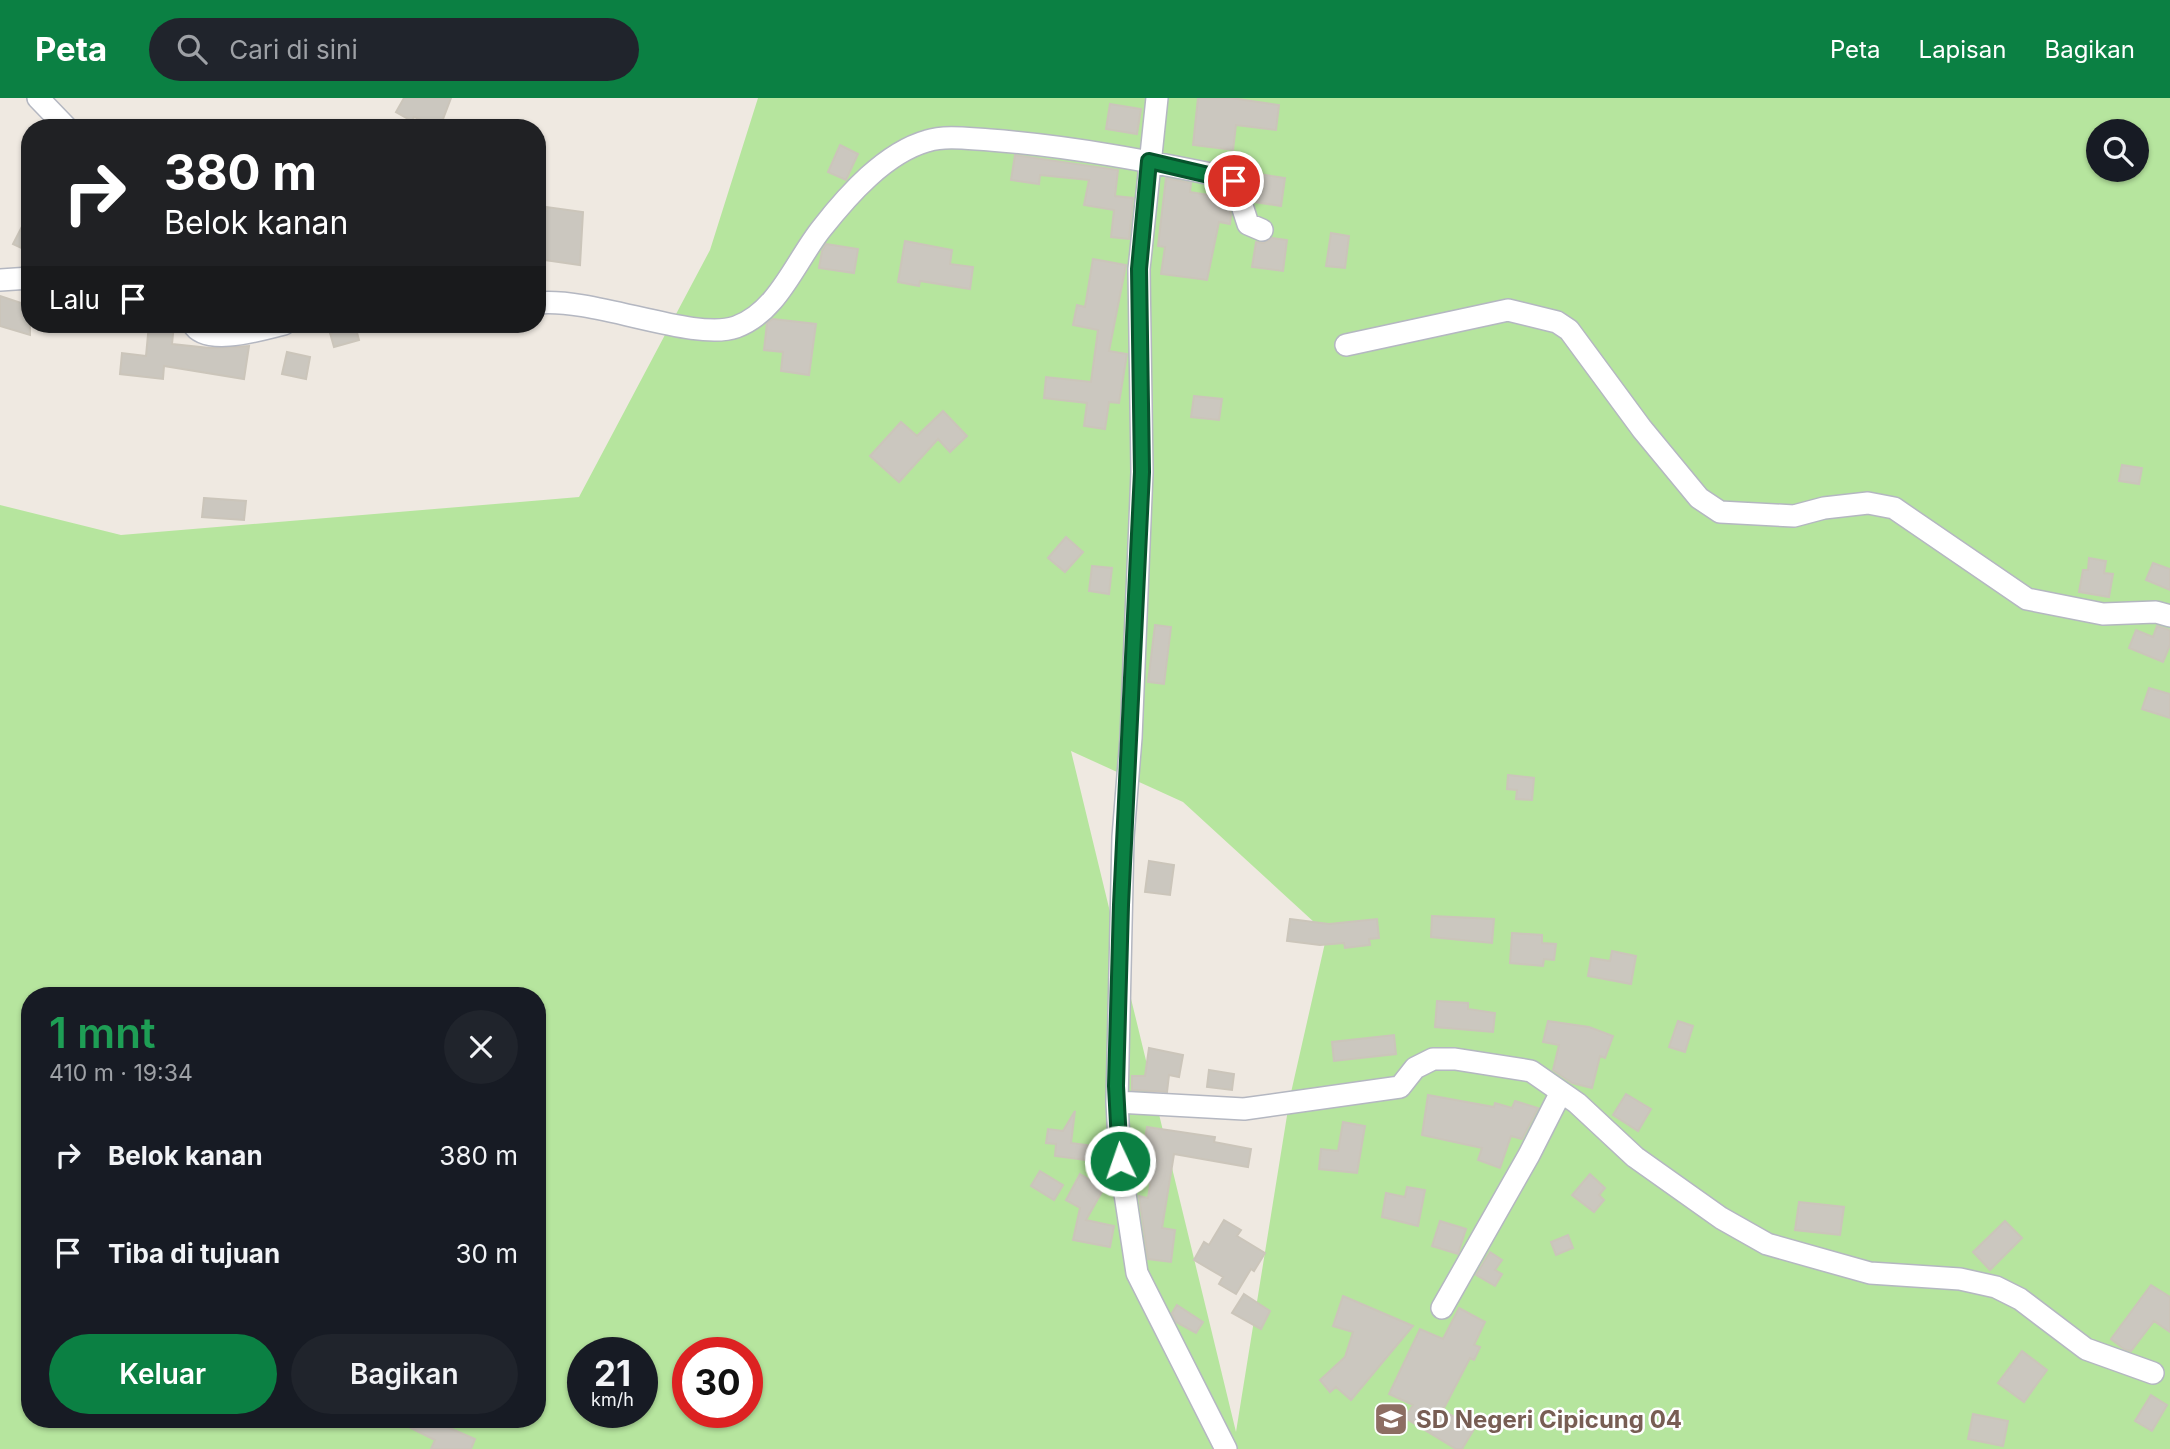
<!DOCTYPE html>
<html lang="id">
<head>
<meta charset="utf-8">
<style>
	body { margin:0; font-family:Inter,sans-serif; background:#20242c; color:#f1f3f6; height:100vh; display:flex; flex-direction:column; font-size:26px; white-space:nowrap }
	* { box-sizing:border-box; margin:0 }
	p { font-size:23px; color:#9ea1a6 }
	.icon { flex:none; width:38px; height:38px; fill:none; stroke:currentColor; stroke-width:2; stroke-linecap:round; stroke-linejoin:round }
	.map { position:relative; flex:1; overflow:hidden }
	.side { position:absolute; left:21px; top:889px; width:525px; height:441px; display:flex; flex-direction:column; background:#171b24; border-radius:28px; box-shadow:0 2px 5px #0004 }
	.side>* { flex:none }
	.guide { position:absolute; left:21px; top:21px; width:525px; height:214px; border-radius:28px; box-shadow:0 2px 5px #0004; background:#202124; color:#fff; overflow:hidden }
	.buttons { position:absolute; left:2086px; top:21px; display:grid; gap:14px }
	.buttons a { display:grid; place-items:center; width:63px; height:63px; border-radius:50%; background:#171b24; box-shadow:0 2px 5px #0004; font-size:35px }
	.speed { position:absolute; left:567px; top:1239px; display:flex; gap:14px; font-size:35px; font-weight:700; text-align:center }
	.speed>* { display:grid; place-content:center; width:91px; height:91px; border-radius:50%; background:#171b24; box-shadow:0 2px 5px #0004; line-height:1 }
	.speed small { font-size:18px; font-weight:400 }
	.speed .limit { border:10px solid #d22; background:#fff; color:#111 }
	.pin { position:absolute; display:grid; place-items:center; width:60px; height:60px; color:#fff; margin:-30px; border:4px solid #fff; border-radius:50%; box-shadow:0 2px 7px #0007 }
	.me { position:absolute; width:77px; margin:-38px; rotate:357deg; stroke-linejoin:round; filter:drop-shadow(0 0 5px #0008) }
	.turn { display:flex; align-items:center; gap:24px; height:147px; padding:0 28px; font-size:32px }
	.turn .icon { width:91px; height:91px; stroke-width:2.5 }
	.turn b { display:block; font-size:49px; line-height:60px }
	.then { display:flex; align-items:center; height:66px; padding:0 28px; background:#0003; gap:14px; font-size:26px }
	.round { display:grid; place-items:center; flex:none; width:74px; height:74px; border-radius:37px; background:#20242c }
	.overview { display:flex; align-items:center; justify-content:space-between; height:119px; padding:0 28px }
	h1 { font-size:42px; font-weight:600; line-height:52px; color:#1e9e55 }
	.primary-button { display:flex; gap:14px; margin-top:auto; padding:14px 28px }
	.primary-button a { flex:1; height:80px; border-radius:42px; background:#0b8043; color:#fff; font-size:28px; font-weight:600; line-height:80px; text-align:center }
	.primary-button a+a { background:#20242c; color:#f1f3f6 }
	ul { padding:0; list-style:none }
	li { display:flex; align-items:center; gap:21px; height:98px; padding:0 28px }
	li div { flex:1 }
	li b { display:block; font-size:26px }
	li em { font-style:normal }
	header { display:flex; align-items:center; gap:42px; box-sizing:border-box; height:98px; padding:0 35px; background:#0b8043; color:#fff }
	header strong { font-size:33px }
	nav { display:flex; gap:38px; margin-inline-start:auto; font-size:24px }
	.search { width:490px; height:63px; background:#20242c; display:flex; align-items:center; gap:18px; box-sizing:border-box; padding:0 24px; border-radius:38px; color:#9ea1a6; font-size:26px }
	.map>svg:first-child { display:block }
	.green { fill:#b6e59e; fill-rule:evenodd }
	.building { fill:#cbc7bf; stroke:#cbc5ba; stroke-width:2 }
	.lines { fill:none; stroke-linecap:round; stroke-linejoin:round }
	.street-casing { stroke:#b4b7c1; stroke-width:24 }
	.street { stroke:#fff; stroke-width:21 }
	.route-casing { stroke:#07532c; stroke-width:18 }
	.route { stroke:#0b8043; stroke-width:12 }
	.labels { text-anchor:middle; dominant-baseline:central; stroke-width:5; stroke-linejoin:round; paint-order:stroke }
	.education-label { font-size:24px; font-weight:bold; fill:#785e54; stroke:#fff; text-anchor:start }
</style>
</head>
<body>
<header>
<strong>Peta</strong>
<div class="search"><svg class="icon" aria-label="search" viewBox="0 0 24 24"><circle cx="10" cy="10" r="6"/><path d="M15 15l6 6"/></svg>Cari di sini</div>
<nav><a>Peta</a><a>Lapisan</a><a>Bagikan</a></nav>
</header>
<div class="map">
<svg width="2170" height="1351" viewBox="0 0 2170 1351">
	<rect width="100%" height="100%" fill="#efe9e1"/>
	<path class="green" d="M 758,0 L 2170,0 L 2170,1351 L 0,1351 L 0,407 L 121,437 L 579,399 L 710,152 ZM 2098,33 L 2137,33 L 2137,72 L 2098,72 ZM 1071,653 L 1183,704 L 1327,836 L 1290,999 L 1236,1334 ZM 30,898 L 537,898 L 537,1321 L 30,1321 ZM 583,1255 L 642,1255 L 642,1314 L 583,1314 ZM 688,1255 L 747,1255 L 747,1314 L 688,1314 Z"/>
	<path class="building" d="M 404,0 L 451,0 L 440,29 L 414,19 L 412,23 L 396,14 Z
		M 1198,0 L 1231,0 L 1279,7 L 1276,32 L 1236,27 L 1233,52 L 1193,47 Z
		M 1110,6 L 1141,11 L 1137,36 L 1106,31 Z
		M 840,47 L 858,56 L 846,82 L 828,74 Z
		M 1015,57 L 1118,72 L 1115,98 L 1133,100 L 1129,141 L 1111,139 L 1114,112 L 1084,107 L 1089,82 L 1040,77 L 1039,86 L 1011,82 Z
		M 1253,75 L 1285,80 L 1281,108 L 1255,104 L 1251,91 Z
		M 1166,80 L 1191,85 L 1190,94 L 1226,100 L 1231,117 L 1230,126 L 1219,124 L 1207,182 L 1161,176 L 1165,149 L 1158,148 Z
		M 546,109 L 583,114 L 580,167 L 537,161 Z
		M 30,113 L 30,154 L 13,146 Z
		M 1331,135 L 1349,138 L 1345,170 L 1326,168 Z
		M 1272,140 L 1287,142 L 1283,173 L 1252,169 L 1256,144 L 1264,145 Z
		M 905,143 L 952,152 L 950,166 L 973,169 L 970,191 L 920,183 L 919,188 L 898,184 Z
		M 826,146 L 858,151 L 854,175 L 819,170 L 822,153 Z
		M 1093,161 L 1126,167 L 1109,253 L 1127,256 L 1119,305 L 1109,304 L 1105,331 L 1084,328 L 1087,305 L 1044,300 L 1046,279 L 1091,284 L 1098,232 L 1073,227 L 1077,207 L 1085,209 Z
		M 0,198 L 30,208 L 30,237 L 0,228 Z
		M 773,221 L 816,226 L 809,277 L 781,273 L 783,254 L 764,252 L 767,225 Z
		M 149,226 L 174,226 L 172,246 L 210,250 L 249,248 L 244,281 L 164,268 L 163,281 L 120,276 L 122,255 L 146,258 Z
		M 355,227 L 359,242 L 334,249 L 330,235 Z
		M 287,254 L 310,259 L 306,281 L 282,276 Z
		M 1194,298 L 1222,301 L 1219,322 L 1191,319 Z
		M 943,313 L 967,338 L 950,354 L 938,341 L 899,384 L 870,358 L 901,324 L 917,338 Z
		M 2122,367 L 2142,370 L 2139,386 L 2119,383 Z
		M 204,400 L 246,403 L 244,422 L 202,419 Z
		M 1066,439 L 1083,454 L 1065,474 L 1048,460 Z
		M 2089,460 L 2106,463 L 2104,475 L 2113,476 L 2109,499 L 2079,494 L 2083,472 L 2088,472 Z
		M 2153,465 L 2170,471 L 2170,492 L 2146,482 Z
		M 1092,468 L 1112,470 L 1109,496 L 1089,493 Z
		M 1155,527 L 1171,529 L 1164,586 L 1148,584 Z
		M 2157,528 L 2170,532 L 2170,547 L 2163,564 L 2129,550 L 2136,532 L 2153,539 Z
		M 2149,590 L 2170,596 L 2170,620 L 2142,611 Z
		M 1508,677 L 1534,680 L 1532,702 L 1516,701 L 1517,692 L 1507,691 Z
		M 1149,763 L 1174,767 L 1170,797 L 1145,794 Z
		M 1432,818 L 1494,821 L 1492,845 L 1431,839 Z
		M 1290,821 L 1329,826 L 1377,821 L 1379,840 L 1369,841 L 1370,847 L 1345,850 L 1344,845 L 1320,847 L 1287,843 Z
		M 1512,835 L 1542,837 L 1542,845 L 1556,846 L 1554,862 L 1544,861 L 1543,868 L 1510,865 Z
		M 1612,853 L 1636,858 L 1631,886 L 1588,878 L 1591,860 L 1610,863 Z
		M 1437,903 L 1468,905 L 1468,911 L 1495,915 L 1493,934 L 1435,929 Z
		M 1548,923 L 1589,929 L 1613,938 L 1605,960 L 1600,958 L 1592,990 L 1572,985 L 1553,972 L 1559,947 L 1543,944 Z
		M 1678,923 L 1693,928 L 1685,954 L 1669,949 Z
		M 1394,937 L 1396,956 L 1334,963 L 1332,944 Z
		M 1149,950 L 1183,957 L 1179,979 L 1169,977 L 1167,994 L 1132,992 L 1132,978 L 1145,978 Z
		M 1209,972 L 1234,976 L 1232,992 L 1207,989 Z
		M 1626,996 L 1651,1011 L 1638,1033 L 1613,1017 Z
		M 1428,997 L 1494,1009 L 1495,1005 L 1512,1010 L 1515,1003 L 1538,1010 L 1522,1041 L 1511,1038 L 1500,1070 L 1478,1062 L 1482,1050 L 1422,1037 Z
		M 1075,1013 L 1071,1045 L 1102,1049 L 1100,1064 L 1055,1058 L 1056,1046 L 1046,1045 L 1048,1031 L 1063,1033 Z
		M 1343,1024 L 1365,1028 L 1357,1075 L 1319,1071 L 1321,1051 L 1338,1053 Z
		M 1147,1029 L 1215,1039 L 1214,1044 L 1251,1051 L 1248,1069 L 1174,1056 L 1162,1130 L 1175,1132 L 1171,1164 L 1148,1161 L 1139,1098 L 1148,1100 L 1155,1054 L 1143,1052 Z
		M 1040,1073 L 1063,1087 L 1054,1102 L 1031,1088 Z
		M 1080,1076 L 1104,1090 L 1086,1122 L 1114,1128 L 1110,1149 L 1073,1142 L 1080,1110 L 1066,1102 Z
		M 1590,1076 L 1605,1090 L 1599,1097 L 1604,1102 L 1594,1114 L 1572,1097 Z
		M 1407,1089 L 1425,1092 L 1418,1128 L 1382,1119 L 1386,1095 L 1405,1099 Z
		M 1799,1104 L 1844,1109 L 1840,1137 L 1795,1132 Z
		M 1224,1122 L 1241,1132 L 1237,1138 L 1265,1155 L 1254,1173 L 1251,1171 L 1236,1196 L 1219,1186 L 1223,1179 L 1194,1162 L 1204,1144 L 1209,1147 Z
		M 1440,1123 L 1466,1131 L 1458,1156 L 1432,1148 Z
		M 2005,1123 L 2022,1140 L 1990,1172 L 1973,1154 Z
		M 1568,1137 L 1573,1150 L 1556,1157 L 1551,1144 Z
		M 1490,1154 L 1502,1162 L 1495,1172 L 1502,1176 L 1495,1188 L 1476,1177 Z
		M 2151,1187 L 2170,1199 L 2170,1234 L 2154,1223 L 2131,1253 L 2124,1251 L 2111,1241 Z
		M 1244,1196 L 1270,1213 L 1261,1231 L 1232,1215 Z
		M 1343,1198 L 1413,1228 L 1351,1302 L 1336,1289 L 1330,1294 L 1320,1282 L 1345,1259 L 1353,1234 L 1333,1228 Z
		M 1177,1207 L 1203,1224 L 1196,1235 L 1176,1224 L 1172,1215 Z
		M 1459,1210 L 1485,1224 L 1474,1247 L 1480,1249 L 1474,1262 L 1470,1260 L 1443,1312 L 1474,1331 L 1462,1351 L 1456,1351 L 1405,1320 L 1413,1307 L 1389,1296 L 1420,1231 L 1443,1241 Z
		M 2022,1253 L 2047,1272 L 2024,1304 L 1998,1285 Z
		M 2151,1297 L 2167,1307 L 2152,1333 L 2135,1323 Z
		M 1973,1316 L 2008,1323 L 2003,1348 L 1968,1341 Z
		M 393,1321 L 449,1321 L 445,1328 L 475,1341 L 471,1351 L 431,1351 L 435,1342 Z"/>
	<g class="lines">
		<g class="street-casing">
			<path id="street" d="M 38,0 L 67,30
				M 1157,0 L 1139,171 L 1142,374 L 1131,640 L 1123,739 L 1117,1004 L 1120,1063 L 1137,1175 L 1226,1351
				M 0,182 L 30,180
				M 537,205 C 594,199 694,244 736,229 C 778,214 796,162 822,130 C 848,97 885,55 927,43 C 946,37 970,41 990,42 C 1070,48 1148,63 1226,79 L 1234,83 L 1248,126 L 1262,132
				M 193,226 C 206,249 263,231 284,226
				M 1346,247 L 1508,212 L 1557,224 L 1569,232 L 1642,331 L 1699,400 L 1720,414 L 1794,418 L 1824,410 L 1868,405 L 1894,410 L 2027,501 L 2103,516 L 2156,514 L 2170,518
				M 1117,1004 L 1244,1011 L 1400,989 L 1415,970 L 1433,961 L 1455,961 L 1531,973 L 1577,1005 L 1635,1059 L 1721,1120 L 1767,1146 L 1870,1175 L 1960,1181 L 1996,1189 L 2020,1201 L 2086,1251 L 2153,1275
				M 1442,1210 L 1529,1057 L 1561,994"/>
		</g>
		<use href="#street" class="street"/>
	</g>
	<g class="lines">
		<g class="route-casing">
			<path id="route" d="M 1120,1063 L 1116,988 L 1121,807 L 1142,374 L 1139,171 L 1149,63 L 1234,83"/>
		</g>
		<use href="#route" class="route"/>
	</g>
	<defs>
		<g id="school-square" transform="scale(1.75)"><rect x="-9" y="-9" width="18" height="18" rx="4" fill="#8d6e63" stroke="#fff"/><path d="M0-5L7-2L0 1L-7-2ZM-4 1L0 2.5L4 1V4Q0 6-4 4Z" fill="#fff"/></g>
	</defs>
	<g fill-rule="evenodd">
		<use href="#school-square" x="1391" y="1321"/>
	</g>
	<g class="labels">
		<g class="education-label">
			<text x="1416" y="1321">SD Negeri Cipicung 04</text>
		</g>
	</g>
</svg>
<div class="buttons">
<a><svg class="icon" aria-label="search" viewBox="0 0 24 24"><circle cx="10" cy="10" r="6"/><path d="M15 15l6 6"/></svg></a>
</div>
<div class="speed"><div>21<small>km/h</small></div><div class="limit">30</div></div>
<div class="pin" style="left:1234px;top:83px;background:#d93025"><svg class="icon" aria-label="arrive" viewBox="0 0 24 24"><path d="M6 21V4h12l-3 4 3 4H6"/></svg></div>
<svg class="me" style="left:1120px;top:1063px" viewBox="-20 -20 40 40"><circle r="17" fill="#0b8043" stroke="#fff" stroke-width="3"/><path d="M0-11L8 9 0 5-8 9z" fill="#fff"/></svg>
<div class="guide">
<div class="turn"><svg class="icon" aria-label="right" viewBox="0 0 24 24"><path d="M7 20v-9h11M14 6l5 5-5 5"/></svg><div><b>380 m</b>Belok kanan</div></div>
<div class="then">Lalu<svg class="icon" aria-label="arrive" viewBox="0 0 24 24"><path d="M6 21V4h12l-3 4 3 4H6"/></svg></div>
</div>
<section class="side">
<div class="overview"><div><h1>1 mnt</h1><p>410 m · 19:34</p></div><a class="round"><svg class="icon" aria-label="close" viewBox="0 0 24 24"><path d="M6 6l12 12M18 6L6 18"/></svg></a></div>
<ul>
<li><svg class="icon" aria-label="right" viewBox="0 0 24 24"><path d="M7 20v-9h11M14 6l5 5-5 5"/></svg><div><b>Belok kanan</b></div><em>380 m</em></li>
<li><svg class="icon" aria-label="arrive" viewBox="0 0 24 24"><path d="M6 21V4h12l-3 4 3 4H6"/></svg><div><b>Tiba di tujuan</b></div><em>30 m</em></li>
</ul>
<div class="primary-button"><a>Keluar</a><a>Bagikan</a></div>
</section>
</div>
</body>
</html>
